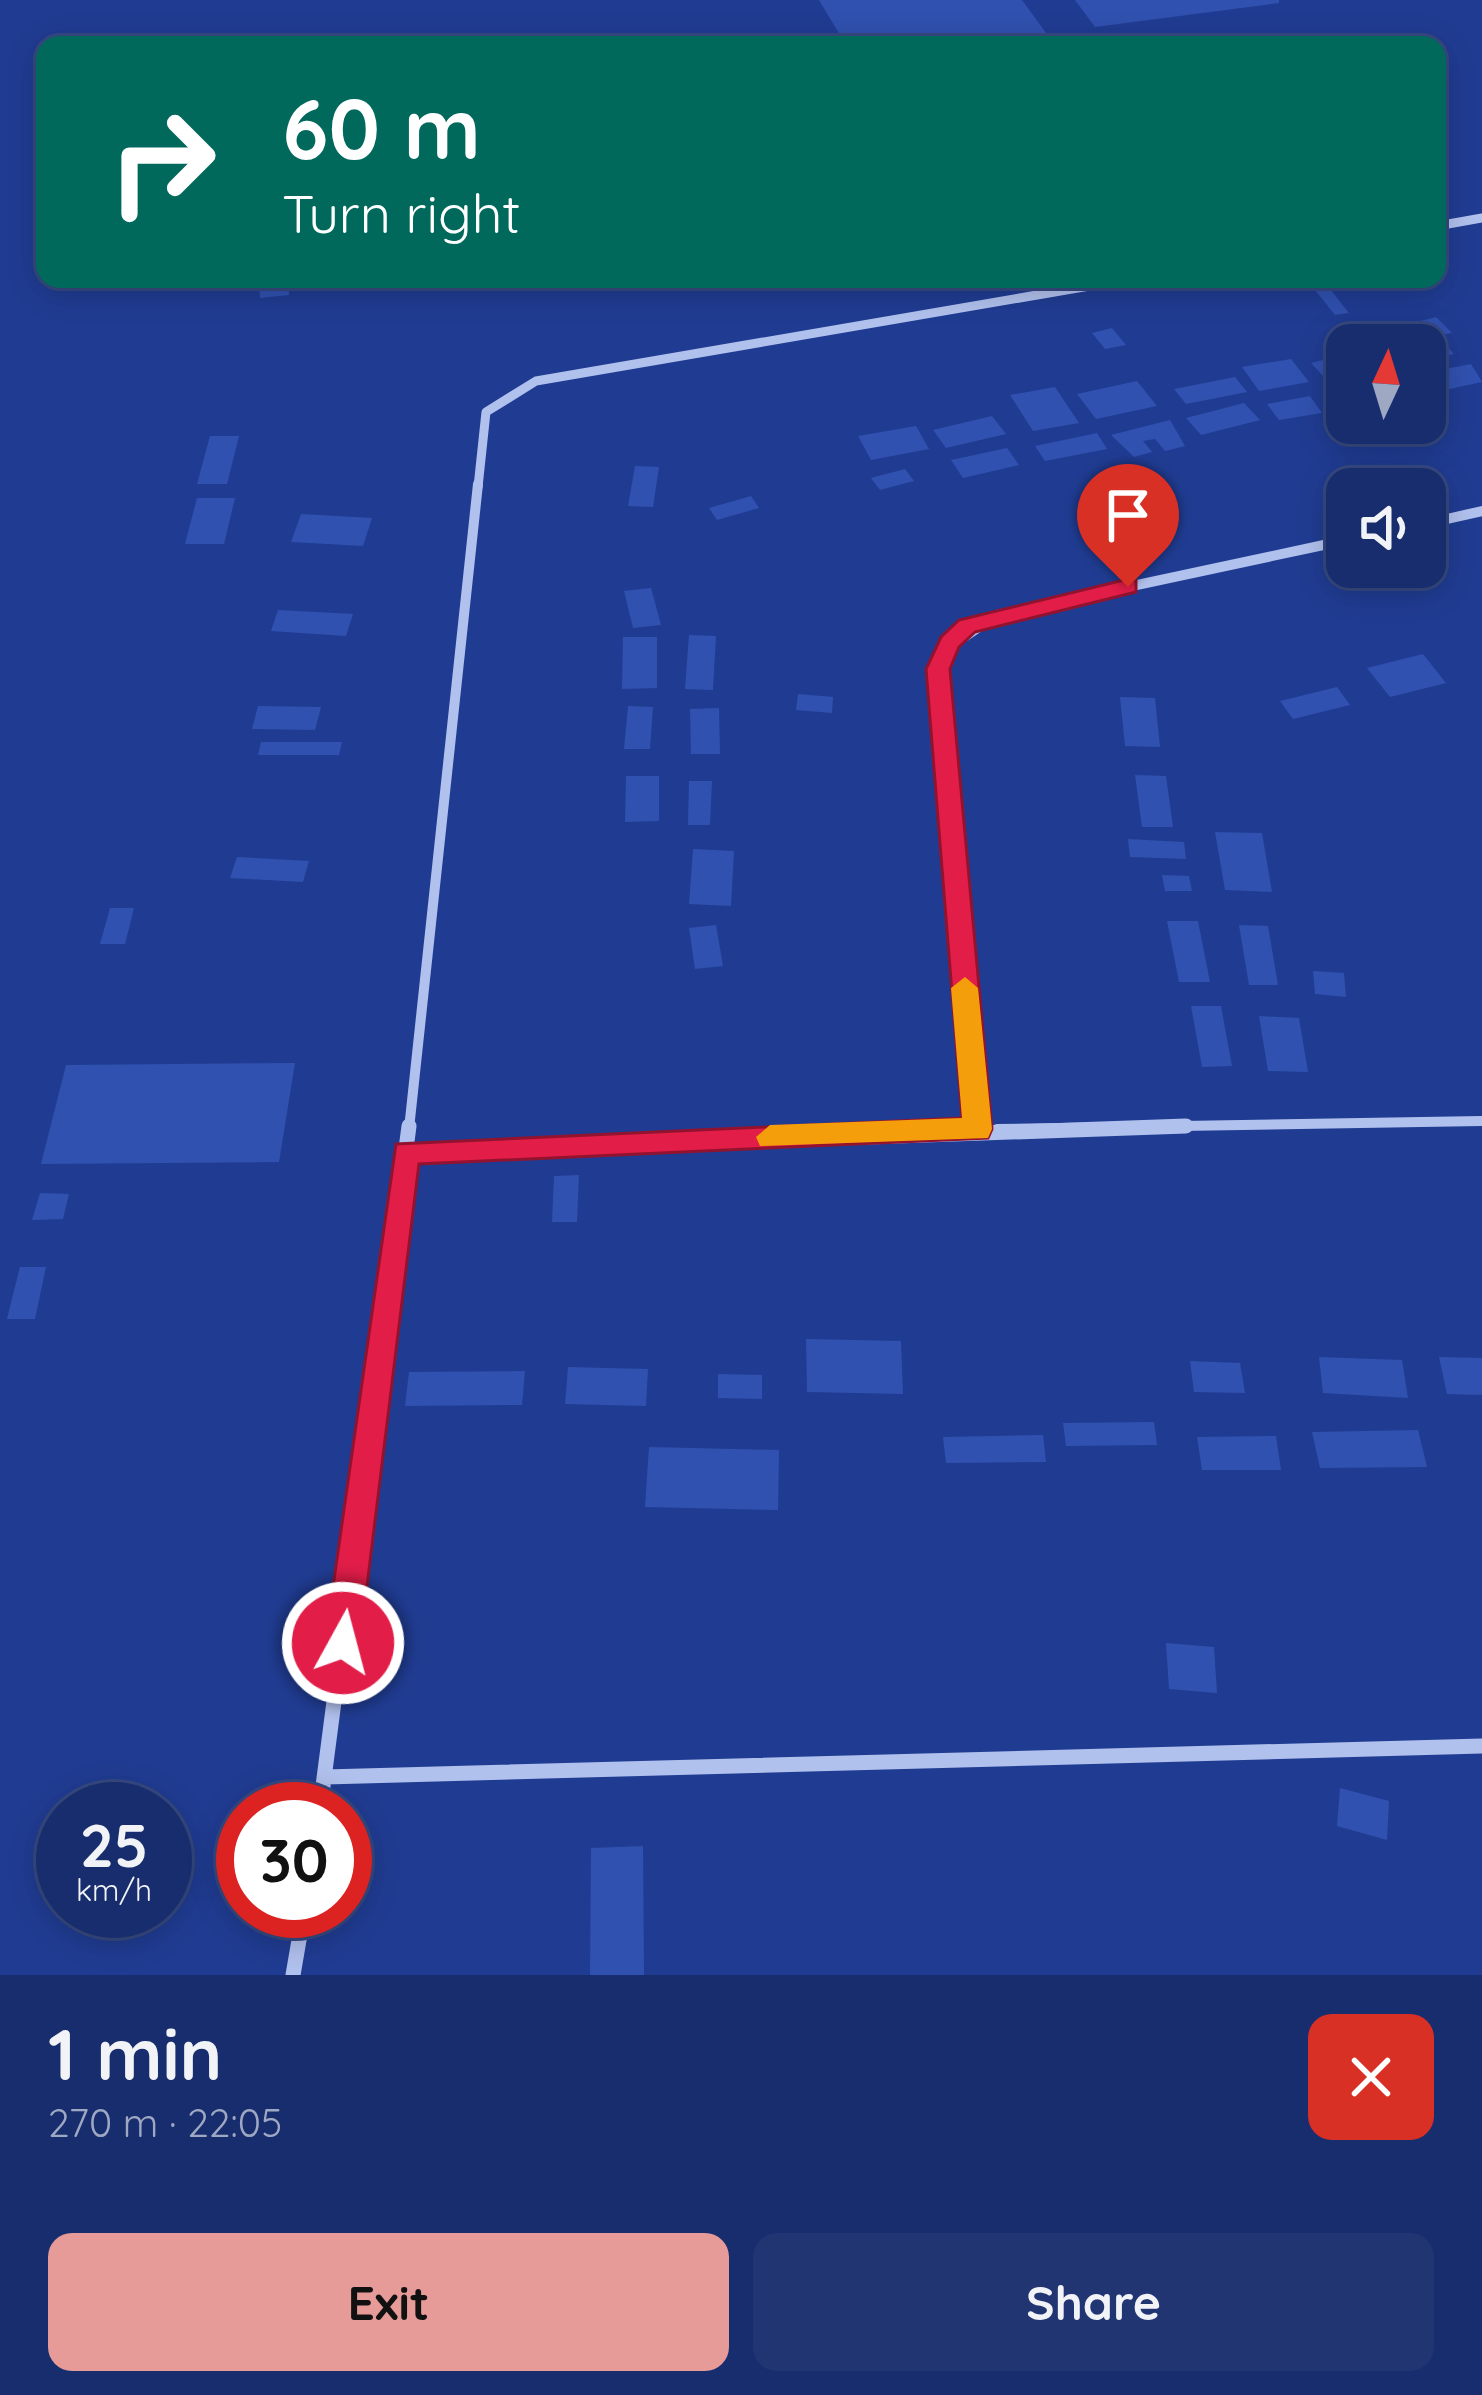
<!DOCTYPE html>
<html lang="en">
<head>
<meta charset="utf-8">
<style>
	body { margin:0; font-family:Quicksand,sans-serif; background:#213573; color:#f1f3f6; height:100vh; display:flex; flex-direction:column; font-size:45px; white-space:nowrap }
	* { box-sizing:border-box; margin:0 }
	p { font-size:39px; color:#9fa8c2 }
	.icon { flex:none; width:66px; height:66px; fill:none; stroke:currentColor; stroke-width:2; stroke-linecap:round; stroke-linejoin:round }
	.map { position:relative; height:1975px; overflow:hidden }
	.drawer { display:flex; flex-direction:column; background:#182d6e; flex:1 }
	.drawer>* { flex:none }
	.hud { position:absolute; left:36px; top:36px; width:1410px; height:252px; border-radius:24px; box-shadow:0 6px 30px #0003,0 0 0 3px #364981; background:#00695c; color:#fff; overflow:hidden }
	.needle { width:78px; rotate:4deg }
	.fabs { position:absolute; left:1326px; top:324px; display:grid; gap:24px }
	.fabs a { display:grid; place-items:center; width:120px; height:120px; border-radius:24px; background:#182d6e; box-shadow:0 6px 30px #0003,0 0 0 3px #364981; font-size:60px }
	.speed { position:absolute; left:36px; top:1782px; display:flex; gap:24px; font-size:60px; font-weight:700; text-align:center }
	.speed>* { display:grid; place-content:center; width:156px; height:156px; border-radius:50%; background:#182d6e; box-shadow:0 6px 30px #0003,0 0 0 3px #364981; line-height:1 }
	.speed small { font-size:30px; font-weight:400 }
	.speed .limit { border:18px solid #d22; background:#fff; color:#111 }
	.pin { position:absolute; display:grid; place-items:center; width:102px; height:102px; color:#fff; margin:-123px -51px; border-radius:50% 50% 50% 0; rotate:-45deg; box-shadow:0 0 12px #0007 }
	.pin .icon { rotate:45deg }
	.me { position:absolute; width:132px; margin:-66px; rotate:7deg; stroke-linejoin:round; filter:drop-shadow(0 0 9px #0008) }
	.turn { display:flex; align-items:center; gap:42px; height:252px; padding:0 48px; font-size:54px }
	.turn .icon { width:156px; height:156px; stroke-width:2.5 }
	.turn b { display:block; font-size:84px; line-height:102px }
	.round { display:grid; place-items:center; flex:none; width:126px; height:126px; border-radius:24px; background:#213573 }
	.headline { display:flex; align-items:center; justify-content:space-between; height:204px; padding:0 48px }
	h1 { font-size:72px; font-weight:700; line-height:90px }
	.button { display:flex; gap:24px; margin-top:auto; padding:24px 48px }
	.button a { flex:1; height:138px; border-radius:24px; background:#e69b98; color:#111; font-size:48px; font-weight:700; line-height:138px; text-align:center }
	.button a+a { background:#213573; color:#f1f3f6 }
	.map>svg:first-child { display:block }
	.building { fill:#3051af }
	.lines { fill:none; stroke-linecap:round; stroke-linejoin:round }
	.street-far2 { stroke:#b1c1ed; stroke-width:9 }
	.street-far1 { stroke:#b1c1ed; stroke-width:10 }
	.street { stroke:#b1c1ed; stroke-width:15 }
	.route { fill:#e11d48; stroke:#92132f; stroke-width:3 }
	.slow { fill:#f59e0b }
</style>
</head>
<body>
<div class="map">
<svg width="1482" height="1975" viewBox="0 0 1482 1975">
	<rect width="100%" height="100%" fill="#203c92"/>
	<path class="building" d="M 819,0 L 1022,0 L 1049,37 L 991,45 L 846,45 Z
		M 1075,0 L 1279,0 L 1279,3 L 1095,27 Z
		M 1322,279 L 1349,313 L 1335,315 L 1307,280 Z
		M 288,280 L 289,295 L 260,298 L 259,283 Z
		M 1436,317 L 1452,333 L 1390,345 L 1377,332 Z
		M 1112,328 L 1126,345 L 1105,349 L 1092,333 Z
		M 1441,340 L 1454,354 L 1425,361 L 1425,344 Z
		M 1347,354 L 1347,373 L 1325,378 L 1311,363 Z
		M 1291,359 L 1309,382 L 1259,391 L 1242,367 Z
		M 1471,364 L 1482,382 L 1431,393 L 1425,385 L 1425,373 Z
		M 1235,377 L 1247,392 L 1186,404 L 1174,389 Z
		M 1137,381 L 1157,406 L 1096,419 L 1077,394 Z
		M 1055,387 L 1079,423 L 1033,431 L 1010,395 Z
		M 1310,396 L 1322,413 L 1279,420 L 1267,404 Z
		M 1244,403 L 1260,420 L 1201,435 L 1186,418 Z
		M 992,416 L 1006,434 L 946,448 L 933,430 Z
		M 1170,420 L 1185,446 L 1165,451 L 1155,439 L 1143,441 L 1152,452 L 1134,457 L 1111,435 Z
		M 916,426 L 929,449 L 871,460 L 858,436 Z
		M 1097,433 L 1107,449 L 1045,461 L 1035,446 Z
		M 210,436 L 239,436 L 227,484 L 197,484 Z
		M 1007,448 L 1019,465 L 963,478 L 951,460 Z
		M 635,466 L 659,467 L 653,507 L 628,506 Z
		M 905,469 L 914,481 L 880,490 L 871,478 Z
		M 751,496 L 759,508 L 717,520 L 709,508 Z
		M 197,498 L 235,498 L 224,544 L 185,544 Z
		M 301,514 L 372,518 L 363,546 L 291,542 Z
		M 651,588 L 661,625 L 633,628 L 624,591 Z
		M 278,610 L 353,614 L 346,636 L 271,631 Z
		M 689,635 L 716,636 L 713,690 L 685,689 Z
		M 623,637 L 657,637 L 657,688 L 622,689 Z
		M 1423,654 L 1446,683 L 1390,697 L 1367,668 Z
		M 1337,687 L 1350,705 L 1293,719 L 1280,701 Z
		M 798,694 L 833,697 L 832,713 L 796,710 Z
		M 1120,697 L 1155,698 L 1160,747 L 1125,746 Z
		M 258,706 L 321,707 L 315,730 L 252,729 Z
		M 628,706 L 653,707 L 650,749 L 624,749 Z
		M 719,708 L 720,754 L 691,754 L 690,709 Z
		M 261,742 L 342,742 L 339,755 L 258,755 Z
		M 1135,775 L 1166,776 L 1173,827 L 1142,827 Z
		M 626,776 L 659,776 L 659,821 L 625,822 Z
		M 689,781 L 712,781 L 710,825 L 688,825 Z
		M 1215,832 L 1262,833 L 1272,892 L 1225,890 Z
		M 1128,839 L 1184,842 L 1186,859 L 1130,857 Z
		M 693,849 L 734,851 L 731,906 L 689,904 Z
		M 237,857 L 309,861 L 303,882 L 230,878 Z
		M 1162,875 L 1189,876 L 1192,891 L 1165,891 Z
		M 110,908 L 134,908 L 125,944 L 100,944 Z
		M 1167,921 L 1198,921 L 1210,982 L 1179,982 Z
		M 716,925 L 723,966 L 695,969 L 689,928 Z
		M 1239,925 L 1268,926 L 1278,985 L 1249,985 Z
		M 1313,971 L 1344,973 L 1346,997 L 1315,994 Z
		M 1191,1006 L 1221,1006 L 1232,1066 L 1202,1067 Z
		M 1259,1016 L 1299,1018 L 1308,1072 L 1268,1071 Z
		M 295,1063 L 279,1162 L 41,1164 L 66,1065 Z
		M 579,1175 L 577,1222 L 552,1222 L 554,1176 Z
		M 40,1193 L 69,1194 L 63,1219 L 32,1220 Z
		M 20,1267 L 46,1267 L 35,1319 L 7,1319 Z
		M 806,1339 L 901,1341 L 903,1394 L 807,1392 Z
		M 1319,1357 L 1402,1360 L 1408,1398 L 1323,1393 Z
		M 1439,1357 L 1482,1358 L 1482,1395 L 1447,1394 Z
		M 1190,1361 L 1240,1363 L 1245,1393 L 1194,1392 Z
		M 568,1367 L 648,1369 L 646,1406 L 565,1404 Z
		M 525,1371 L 522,1405 L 405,1406 L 409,1372 Z
		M 718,1374 L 762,1375 L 762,1399 L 718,1398 Z
		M 1154,1422 L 1157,1445 L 1066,1446 L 1063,1423 Z
		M 1418,1430 L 1427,1467 L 1320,1468 L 1312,1432 Z
		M 1043,1435 L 1046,1462 L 946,1463 L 943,1437 Z
		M 1276,1436 L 1281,1470 L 1202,1470 L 1197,1437 Z
		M 649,1447 L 779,1450 L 778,1510 L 645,1507 Z
		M 1166,1643 L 1214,1647 L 1217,1693 L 1169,1689 Z
		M 1340,1788 L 1389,1801 L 1387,1840 L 1337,1826 Z
		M 643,1846 L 644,1975 L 590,1975 L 591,1848 Z"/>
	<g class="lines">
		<path class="street-far2" d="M 1437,226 L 1482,218
			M 478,487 L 486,412 L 536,381 L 1130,279"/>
		<path class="street-far1" d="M 1425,524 L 1482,511
			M 409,1129 L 478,484
			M 977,1129 L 938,696 L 952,645 L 997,615 L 1347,540
			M 997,1129 L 1482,1121"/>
		<path class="street" d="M 406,1153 L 1186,1126
			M 325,1777 L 1482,1746
			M 320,1809 L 409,1126
			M 293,1975 L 304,1911"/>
	</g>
	<path class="route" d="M 1128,579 L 1136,581 L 1136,592 L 975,632 L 959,647 L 950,669 L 992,1129 L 988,1138 L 419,1164 L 360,1643 L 355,1655 L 343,1660 L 330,1655 L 325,1643 L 396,1144 L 962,1118 L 926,669 L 941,637 L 959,620 Z"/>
	<path class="slow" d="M 965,977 L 978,988 L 992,1129 L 988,1138 L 760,1146 L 756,1137 L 770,1125 L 962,1118 L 951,988 Z"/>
</svg>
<div class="fabs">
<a><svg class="needle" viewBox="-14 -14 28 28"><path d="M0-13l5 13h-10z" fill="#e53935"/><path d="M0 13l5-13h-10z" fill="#9fa8c2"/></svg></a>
<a><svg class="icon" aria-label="sound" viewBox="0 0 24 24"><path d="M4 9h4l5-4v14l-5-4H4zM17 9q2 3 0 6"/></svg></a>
</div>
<div class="speed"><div>25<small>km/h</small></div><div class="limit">30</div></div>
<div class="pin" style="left:1128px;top:587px;background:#d93025"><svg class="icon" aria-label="arrive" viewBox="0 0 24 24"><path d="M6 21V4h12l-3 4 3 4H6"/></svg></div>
<svg class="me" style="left:343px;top:1643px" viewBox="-20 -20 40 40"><circle r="17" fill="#e11d48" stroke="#fff" stroke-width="3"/><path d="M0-11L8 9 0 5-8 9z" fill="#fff"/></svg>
<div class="hud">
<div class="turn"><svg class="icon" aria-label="right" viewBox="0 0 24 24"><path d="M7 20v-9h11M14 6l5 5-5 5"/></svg><div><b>60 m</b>Turn right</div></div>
</div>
</div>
<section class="drawer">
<div class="headline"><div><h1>1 min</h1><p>270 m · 22:05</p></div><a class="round" style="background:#d93025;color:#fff"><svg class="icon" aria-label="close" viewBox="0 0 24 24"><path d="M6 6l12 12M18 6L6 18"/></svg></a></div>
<div class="button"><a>Exit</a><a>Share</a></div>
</section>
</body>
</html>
